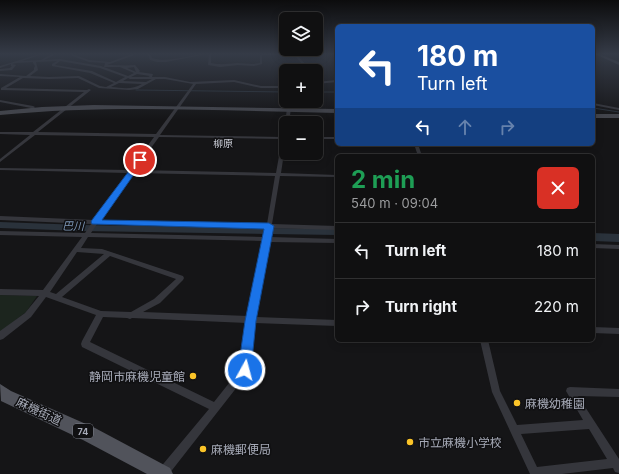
<!DOCTYPE html>
<html lang="en">
<head>
<meta charset="utf-8">
<style>
	body { margin:0; font-family:Inter,"Noto Sans JP",sans-serif; background:#19191a; color:#f1f3f6; height:100vh; display:flex; flex-direction:column; font-size:15px; white-space:nowrap }
	* { box-sizing:border-box; margin:0 }
	p { font-size:13px; color:#9c9d9f }
	.icon { flex:none; width:22px; height:22px; fill:none; stroke:currentColor; stroke-width:2; stroke-linecap:round; stroke-linejoin:round }
	.map { position:relative; flex:1; overflow:hidden }
	.sheet { position:absolute; left:335px; top:154px; width:260px; height:188px; display:flex; flex-direction:column; background:#101011; border-radius:6px; box-shadow:0 2px 10px #0003,0 0 0 1px #303031 }
	.sheet>* { flex:none }
	.top-card { position:absolute; left:335px; top:24px; width:260px; height:122px; border-radius:6px; box-shadow:0 2px 10px #0003,0 0 0 1px #303031; background:#1a4fa0; color:#fff; overflow:hidden }
	.fabs { position:absolute; left:279px; top:12px; display:grid; gap:8px }
	.fabs a { display:grid; place-items:center; width:44px; height:44px; border-radius:6px; background:#101011; box-shadow:0 2px 10px #0003,0 0 0 1px #303031; font-size:20px }
	.pin { position:absolute; display:grid; place-items:center; width:34px; height:34px; color:#fff; margin:-17px; border:2px solid #fff; border-radius:50%; box-shadow:0 1px 4px #0007 }
	.me { position:absolute; width:44px; margin:-22px; rotate:7deg; stroke-linejoin:round; filter:drop-shadow(0 0 3px #0008) }
	.turn { display:flex; align-items:center; gap:14px; height:84px; padding:0 16px; font-size:18px }
	.turn .icon { width:52px; height:52px; stroke-width:2.5 }
	.turn b { display:block; font-size:28px; line-height:34px }
	.lanes { display:flex; align-items:center; height:38px; padding:0 16px; background:#0003; justify-content:center; gap:20px; direction:ltr }
	.lanes .off { opacity:.35 }
	.round { display:grid; place-items:center; flex:none; width:42px; height:42px; border-radius:6px; background:#19191a }
	.summary { display:flex; align-items:center; justify-content:space-between; height:68px; padding:0 16px }
	h1 { font-size:24px; font-weight:700; line-height:30px; color:#1e9e55 }
	ul { padding:0; list-style:none }
	li { display:flex; align-items:center; gap:12px; height:56px; padding:0 16px; border-top:1px solid #303031 }
	li div { flex:1 }
	li b { display:block; font-size:15px }
	li em { font-style:normal }
	.map>svg:first-child { display:block }
	.green { fill:#1c251e }
	.lines { fill:none; stroke-linecap:round; stroke-linejoin:round }
	.stream { stroke:#2a323b; stroke-width:1 }
	.river { fill:#2a323b; fill-rule:evenodd }
	.street { fill:#35363c; fill-rule:evenodd }
	.secondary { fill:#43454c; fill-rule:evenodd }
	.primary { fill:#51535b; fill-rule:evenodd }
	.route { fill:#1a73e8; stroke:#114b97 }
	.poi-dot { fill:#fbc428; stroke:#101012; stroke-width:1.5 }
	.labels { text-anchor:middle; dominant-baseline:central; stroke-width:3; stroke-linejoin:round; paint-order:stroke }
	.shield { fill:#101012; stroke:#797c86; stroke-width:1 }
	.shield-label { font-size:9px; font-weight:bold; fill:#a6aab7 }
	.far-quarter-label { font-size:10px; fill:#c7c9d3; stroke:#101012 }
	.water-label { font-size:11px; font-style:italic; fill:#7b95b4; stroke:#101012 }
	.near-poi-label { font-size:12px; fill:#a6aab7; stroke:#101012; text-anchor:start }
	.near-street-label { font-size:12px; fill:#a6aab7; stroke:#101012 }
</style>
</head>
<body>
<div class="map">
<svg width="619" height="474" viewBox="0 0 619 474">
	<rect width="100%" height="100%" fill="#151517"/>
	<path class="green" d="M 0,295 L 37,296 L 26,312 L 0,332 Z"/>
	<g class="lines">
		<path class="stream" d="M 136,90 L 286,92
			M 316,92 L 337,92
			M 593,108 L 619,112"/>
		<path class="river" d="M 0,222 L 82,225 L 337,229 L 337,235 L 82,231 L 0,228 Z
			M 593,233 L 619,234 L 619,242 L 593,241 Z"/>
		<path class="street" d="M 40,54 L 42,54 L 22,61 L 41,60 L 52,54 L 54,54 L 54,55 L 44,60 L 60,59 L 101,66 L 128,76 L 134,73 L 120,67 L 104,67 L 105,63 L 107,63 L 89,62 L 70,55 L 72,54 L 89,60 L 110,62 L 132,54 L 134,54 L 134,55 L 107,65 C 117,65 125,66 135,65 L 140,71 L 139,72 L 153,74 L 152,77 L 165,77 L 190,82 L 234,80 L 261,86 L 286,86 L 286,88 L 261,88 L 234,82 L 196,84 L 160,135 L 282,137 L 284,128 L 286,127 L 286,140 L 281,173 L 337,175 L 337,177 L 280,176 L 272,224 L 337,226 L 337,230 L 272,228 L 270,237 L 337,239 L 337,243 L 270,242 L 256,317 L 337,320 L 337,326 L 255,323 L 249,370 L 248,373 L 169,474 L 158,474 L 158,473 L 159,469 L 209,409 L 82,347 L 81,344 L 82,341 L 96,315 L 46,297 L 31,317 L 3,339 L 0,340 L 0,331 L 25,313 L 39,296 L 0,295 L 0,289 L 43,290 L 82,237 L 0,235 L 0,231 L 85,233 L 91,224 L 0,220 L 0,216 L 94,220 L 128,173 L 0,170 L 0,168 L 130,170 L 154,137 L 35,135 L 0,162 L 0,159 L 30,135 L 0,134 L 0,132 L 33,132 L 84,92 L 1,90 L 1,88 L 20,77 L 0,76 L 0,74 L 26,76 L 34,70 L 34,68 L 35,66 L 33,63 L 33,62 L 16,63 L 12,64 L 16,65 L 12,70 L 0,71 L 0,69 L 10,68 L 12,66 L 11,66 L 11,64 L 0,68 L 0,66 ZM 57,61 L 52,64 L 52,66 L 90,73 L 114,83 L 106,87 L 100,86 L 79,76 L 49,77 L 30,76 L 38,70 L 36,62 ZM 60,61 L 100,68 L 125,77 L 116,82 L 92,71 L 55,65 ZM 134,67 L 136,72 L 127,68 ZM 137,74 L 150,76 L 148,77 L 131,77 ZM 23,78 L 49,79 L 78,78 L 99,88 L 129,90 L 138,89 L 156,79 L 165,79 L 193,84 L 156,134 L 38,132 L 91,90 L 89,89 L 87,90 L 6,88 ZM 128,78 L 130,79 L 152,79 L 146,82 L 123,81 ZM 119,83 L 142,84 C 132,90 123,88 111,87 ZM 159,137 L 282,139 L 276,173 L 135,170 ZM 133,173 L 275,176 L 267,224 L 100,220 ZM 97,224 L 266,228 L 264,237 L 91,233 ZM 88,237 L 263,241 L 248,316 L 143,312 L 160,303 L 183,280 L 184,278 L 183,276 L 102,249 L 81,248 ZM 77,252 L 104,254 L 56,294 L 50,292 ZM 110,256 L 176,279 L 154,299 L 131,312 L 101,311 L 62,297 ZM 103,317 L 127,318 L 130,319 L 132,318 L 247,323 L 241,368 L 214,402 L 90,342 Z
			M 148,54 L 150,54 L 152,58 C 167,63 188,56 203,54 L 206,54 L 166,62 L 157,62 L 150,60 Z
			M 209,54 L 211,54 L 211,63 C 221,65 226,64 237,63 C 245,63 252,65 260,63 L 260,55 L 262,54 L 283,54 L 282,55 L 262,55 L 262,64 L 254,66 L 238,65 L 220,67 L 208,65 Z
			M 294,54 L 296,54 L 307,66 L 314,71 C 305,71 299,60 294,54 Z
			M 337,80 L 337,82 L 316,84 L 316,82 Z
			M 0,100 L 33,106 L 35,107 L 31,111 L 29,110 L 31,108 L 0,102 Z
			M 288,101 L 292,101 L 289,123 L 286,123 L 286,124 L 285,123 Z
			M 593,103 L 619,108 L 619,110 L 593,105 Z
			M 316,137 L 337,137 L 337,139 L 316,139 Z
			M 414,144 L 418,144 L 422,156 L 418,156 Z
			M 593,244 L 619,245 L 619,249 L 593,248 Z
			M 593,327 L 619,328 L 619,334 L 593,333 Z
			M 480,340 L 488,340 L 500,391 L 517,425 L 583,420 L 566,391 L 567,388 L 570,387 L 619,389 L 619,397 L 578,396 L 619,459 L 619,473 L 615,472 L 613,468 L 562,474 L 530,474 L 492,392 ZM 589,429 L 607,459 L 537,467 L 521,434 Z"/>
		<path class="secondary" d="M 595,54 L 599,54 L 619,62 L 619,65 Z
			M 94,105 L 337,109 L 337,113 C 225,111 112,104 0,115 L 0,111 L 42,107 Z
			M 593,114 L 619,114 L 619,118 L 593,118 Z"/>
		<path class="primary" d="M 0,384 L 11,391 L 95,428 L 170,468 L 173,474 L 147,474 L 83,440 L 1,401 Z"/>
	</g>
	<linearGradient id="sky" x2="0" y2="1"><stop stop-color="#0c0c0d"/><stop offset="0.45" stop-color="#353b47"/><stop offset="1" stop-color="#353b47" stop-opacity="0"/></linearGradient>
	<rect width="619" height="120" fill="url(#sky)"/>
	<path class="route" d="M 140,158 L 144,160 L 102,220 L 269,223 L 274,226 L 256,321 L 251,370 L 249,375 L 245,376 L 240,375 L 238,370 L 245,321 L 264,229 L 92,224 L 91,222 L 92,220 L 138,159 Z"/>
	<g class="poi-dot">
		<circle cx="193" cy="376" r="4"/>
		<circle cx="517" cy="403" r="4"/>
		<circle cx="410" cy="442" r="4"/>
		<circle cx="203" cy="449" r="4"/>
	</g>
	<g class="labels">
		<rect class="shield" x="73" y="424" width="20" height="14" rx="3"/>
		<g class="shield-label">
			<text x="83" y="431">74</text>
		</g>
		<g class="far-quarter-label">
			<text x="223" y="143">柳原</text>
		</g>
		<g class="water-label">
			<text transform="translate(73 226) rotate(1)">巴川</text>
		</g>
		<g class="near-poi-label">
			<text x="185" y="376" text-anchor="end">静岡市麻機児童館</text>
			<text x="525" y="403">麻機幼稚園</text>
			<text x="418" y="442">市立麻機小学校</text>
			<text x="211" y="449">麻機郵便局</text>
		</g>
		<g class="near-street-label">
			<text transform="translate(39 411) rotate(25)">麻機街道</text>
		</g>
	</g>
</svg>
<div class="fabs">
<a><svg class="icon" aria-label="layers" viewBox="0 0 24 24"><path d="M12 4l9 5-9 5-9-5zM3 14l9 5 9-5"/></svg></a>
<a>+</a>
<a>−</a>
</div>
<div class="pin" style="left:140px;top:160px;background:#d93025"><svg class="icon" aria-label="arrive" viewBox="0 0 24 24"><path d="M6 21V4h12l-3 4 3 4H6"/></svg></div>
<svg class="me" style="left:245px;top:370px" viewBox="-20 -20 40 40"><circle r="17" fill="#1a73e8" stroke="#fff" stroke-width="3"/><path d="M0-11L8 9 0 5-8 9z" fill="#fff"/></svg>
<div class="top-card">
<div class="turn"><svg class="icon" aria-label="left" viewBox="0 0 24 24"><path d="M17 20v-9H6M10 6l-5 5 5 5"/></svg><div><b>180 m</b>Turn left</div></div>
<div class="lanes"><svg class="icon" aria-label="left" viewBox="0 0 24 24"><path d="M17 20v-9H6M10 6l-5 5 5 5"/></svg><svg class="icon off" aria-label="ahead" viewBox="0 0 24 24"><path d="M12 20V5M6 11l6-6 6 6"/></svg><svg class="icon off" aria-label="right" viewBox="0 0 24 24"><path d="M7 20v-9h11M14 6l5 5-5 5"/></svg></div>
</div>
<section class="sheet">
<div class="summary"><div><h1>2 min</h1><p>540 m · 09:04</p></div><a class="round" style="background:#d93025;color:#fff"><svg class="icon" aria-label="close" viewBox="0 0 24 24"><path d="M6 6l12 12M18 6L6 18"/></svg></a></div>
<ul>
<li><svg class="icon" aria-label="left" viewBox="0 0 24 24"><path d="M17 20v-9H6M10 6l-5 5 5 5"/></svg><div><b>Turn left</b></div><em>180 m</em></li>
<li><svg class="icon" aria-label="right" viewBox="0 0 24 24"><path d="M7 20v-9h11M14 6l5 5-5 5"/></svg><div><b>Turn right</b></div><em>220 m</em></li>
</ul>
</section>
</div>
</body>
</html>
